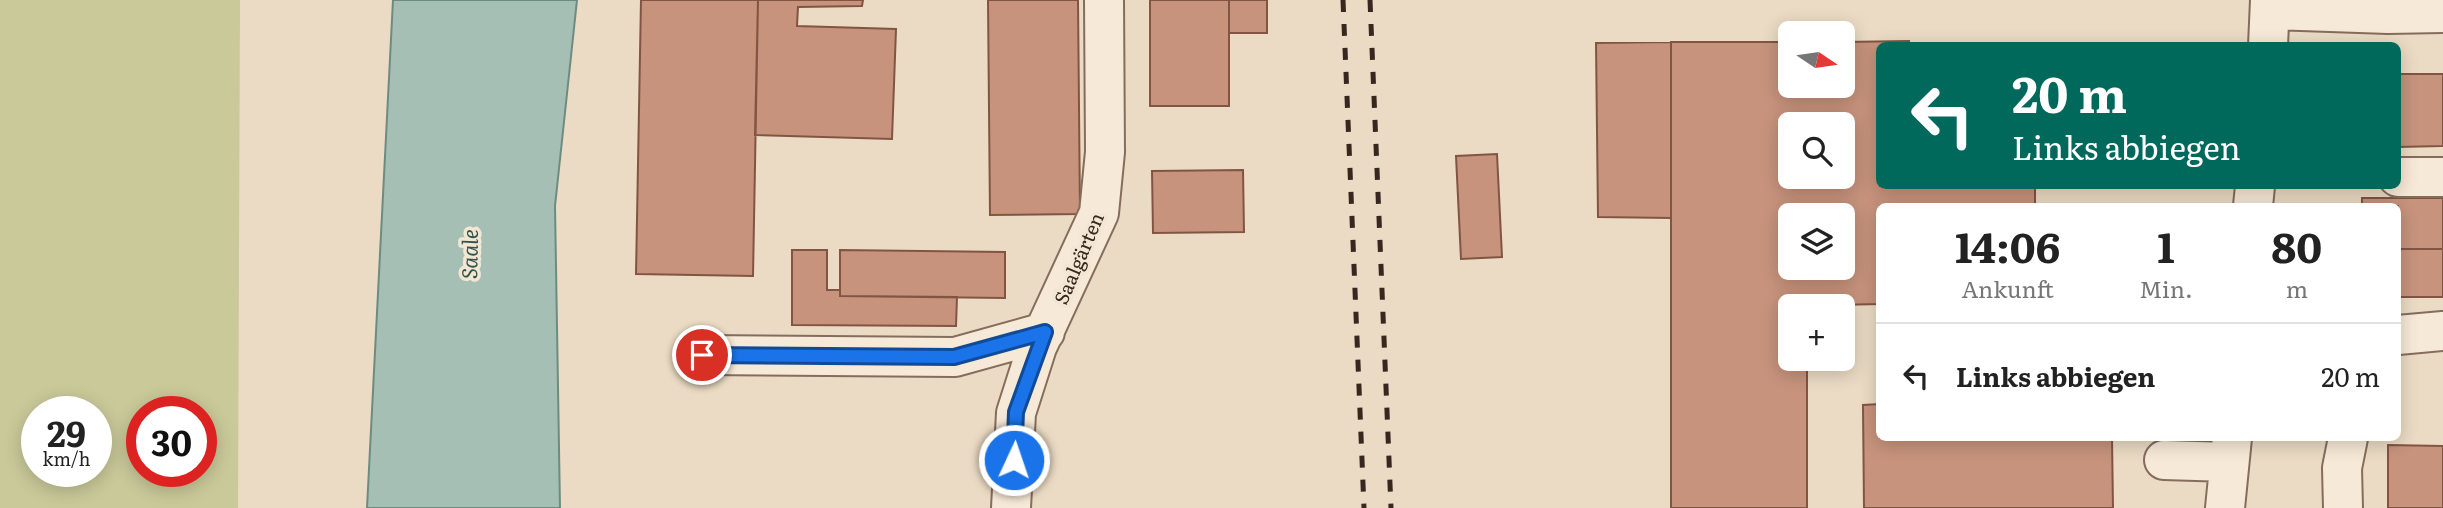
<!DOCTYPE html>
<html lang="de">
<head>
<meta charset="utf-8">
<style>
	body { margin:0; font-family:Literata,serif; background:#f6f6f6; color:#222; height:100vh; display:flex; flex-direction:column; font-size:26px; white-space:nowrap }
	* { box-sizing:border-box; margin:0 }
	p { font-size:23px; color:#767676 }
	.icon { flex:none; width:38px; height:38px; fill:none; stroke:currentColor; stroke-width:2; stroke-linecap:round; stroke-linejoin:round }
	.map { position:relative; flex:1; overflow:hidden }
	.side { position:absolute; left:1876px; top:203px; width:525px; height:238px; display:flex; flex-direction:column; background:#fff; border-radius:10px; box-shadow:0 4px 18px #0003 }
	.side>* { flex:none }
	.guide { position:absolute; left:1876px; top:42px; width:525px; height:147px; border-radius:10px; box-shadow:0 4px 18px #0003; background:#00695c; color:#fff; overflow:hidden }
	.needle { width:46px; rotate:103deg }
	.controls { position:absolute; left:1778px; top:21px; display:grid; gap:14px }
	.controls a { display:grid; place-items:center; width:77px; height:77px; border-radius:10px; background:#fff; box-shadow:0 4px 18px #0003; font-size:35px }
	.speed { position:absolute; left:21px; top:396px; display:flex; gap:14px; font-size:35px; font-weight:700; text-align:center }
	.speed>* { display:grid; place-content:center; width:91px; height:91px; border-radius:50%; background:#fff; box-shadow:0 4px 18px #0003; line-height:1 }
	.speed small { font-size:18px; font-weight:400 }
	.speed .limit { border:10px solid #d22; background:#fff; color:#111 }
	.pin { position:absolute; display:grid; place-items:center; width:60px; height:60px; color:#fff; margin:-30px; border:4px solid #fff; border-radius:50%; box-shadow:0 2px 7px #0007 }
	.me { position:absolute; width:77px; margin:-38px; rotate:3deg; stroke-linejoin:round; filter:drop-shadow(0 0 5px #0008) }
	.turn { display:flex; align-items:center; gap:24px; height:147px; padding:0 21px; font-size:32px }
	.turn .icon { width:91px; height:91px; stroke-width:2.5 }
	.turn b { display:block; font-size:49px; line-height:60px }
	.eta { display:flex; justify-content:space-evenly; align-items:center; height:119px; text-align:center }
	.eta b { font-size:42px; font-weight:700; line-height:49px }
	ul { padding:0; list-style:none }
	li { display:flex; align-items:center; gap:21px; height:105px; padding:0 21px; border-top:2px solid #e0e0e0 }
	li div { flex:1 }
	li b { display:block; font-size:26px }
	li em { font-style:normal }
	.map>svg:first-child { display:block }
	.green { fill:#c9c999; fill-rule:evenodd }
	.water { fill:#a6bfb4; stroke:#6d8c81; stroke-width:2 }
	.building { fill:#c7937c; stroke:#825543; stroke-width:2; fill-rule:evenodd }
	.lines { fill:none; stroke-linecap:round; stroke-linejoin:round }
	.minor-casing { stroke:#856d5c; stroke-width:42 }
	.minor { stroke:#f7e9d7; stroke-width:38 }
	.rail { stroke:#36271f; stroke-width:5; stroke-dasharray:12 12; stroke-linecap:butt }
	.route-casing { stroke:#114b97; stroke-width:18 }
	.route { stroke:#1a73e8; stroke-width:12 }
	.labels { text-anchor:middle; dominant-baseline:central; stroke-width:7; stroke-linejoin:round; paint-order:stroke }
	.street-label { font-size:19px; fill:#36271f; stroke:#f3e6d3 }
	.water-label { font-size:21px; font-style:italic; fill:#2f554e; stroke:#f3e6d3 }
</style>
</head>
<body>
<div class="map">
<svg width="2443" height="508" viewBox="0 0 2443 508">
	<rect width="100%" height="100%" fill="#ebdbc4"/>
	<path class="green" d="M 0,0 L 240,0 L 238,508 L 0,508 ZM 96,411 L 96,471 L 37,471 L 37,411 ZM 201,411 L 201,471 L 142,471 L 142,411 Z"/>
	<path class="water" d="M 393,0 L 577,0 L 555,206 L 560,508 L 367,508 Z"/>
	<path class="building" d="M 641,0 L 758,0 L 753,276 L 636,274 Z
		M 758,0 L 863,0 L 862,6 L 798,7 L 797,26 L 896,29 L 892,139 L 755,135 Z
		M 988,0 L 1078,0 L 1080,214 L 990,215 Z
		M 1150,0 L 1229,0 L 1229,106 L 1150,106 Z
		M 1229,0 L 1267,0 L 1267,33 L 1229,33 Z
		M 1909,41 L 1909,46 L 1880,46 L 1880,186 L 2035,186 L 2035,206 L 1880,206 L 1880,304 L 1790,306 L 1790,359 L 1807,359 L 1807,508 L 1671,508 L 1671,42 L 1790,42 L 1790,86 L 1843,86 L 1843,42 ZM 1790,124 L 1843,124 L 1843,177 L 1790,177 ZM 1790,215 L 1843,215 L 1843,268 L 1790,268 Z
		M 1671,42 L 1671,218 L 1598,217 L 1596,43 Z
		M 2398,74 L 2443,74 L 2443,146 L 2398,147 Z
		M 1497,154 L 1502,257 L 1461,259 L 1456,156 Z
		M 1243,170 L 1244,232 L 1153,233 L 1152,171 Z
		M 2362,198 L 2443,198 L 2443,249 L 2398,249 L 2398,206 L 2362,206 Z
		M 2398,249 L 2443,249 L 2443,297 L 2398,297 Z
		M 792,250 L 827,250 L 827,290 L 840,290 L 840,296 L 957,297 L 956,326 L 792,325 Z
		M 840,250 L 1005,252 L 1005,298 L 840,296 Z
		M 1880,404 L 1880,438 L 2112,438 L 2113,508 L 1864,508 L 1863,405 Z
		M 2388,445 L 2443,446 L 2443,508 L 2388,508 Z"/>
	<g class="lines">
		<g class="minor-casing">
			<path id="minor" d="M 2271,10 L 2388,14 L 2443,13
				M 2268,46 L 2270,0
				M 2398,177 L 2443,177
				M 2253,206 L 2255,186
				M 2398,335 L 2443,331
				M 702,355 L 955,357 L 1045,332
				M 2164,460 L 2229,462
				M 1011,508 L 1016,413 L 1037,347 L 1099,213 L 1105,152 L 1104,0
				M 2225,508 L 2232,438
				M 2343,508 L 2342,468 L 2348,438"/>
		</g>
		<use href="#minor" class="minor"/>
		<path class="rail" d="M 1343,0 L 1364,508
			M 1370,0 L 1391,508"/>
	</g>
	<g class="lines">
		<g class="route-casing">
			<path id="route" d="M 702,355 L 954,357 L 1045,332 L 1016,412 L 1014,460"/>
		</g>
		<use href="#route" class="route"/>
	</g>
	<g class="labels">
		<g class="street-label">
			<text transform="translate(1078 258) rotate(-67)">Saalgärten</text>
		</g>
		<g class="water-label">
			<text transform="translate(468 254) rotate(-89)">Saale</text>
		</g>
	</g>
</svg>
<div class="controls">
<a><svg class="needle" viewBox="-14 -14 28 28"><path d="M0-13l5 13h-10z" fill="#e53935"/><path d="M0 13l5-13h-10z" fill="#767676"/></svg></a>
<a><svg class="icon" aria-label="search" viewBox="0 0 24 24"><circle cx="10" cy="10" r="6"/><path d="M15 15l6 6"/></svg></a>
<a><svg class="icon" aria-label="layers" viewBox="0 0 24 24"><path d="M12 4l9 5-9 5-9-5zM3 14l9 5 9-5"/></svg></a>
<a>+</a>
</div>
<div class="speed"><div>29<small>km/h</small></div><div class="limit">30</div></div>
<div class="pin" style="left:702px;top:355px;background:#d93025"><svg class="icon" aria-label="arrive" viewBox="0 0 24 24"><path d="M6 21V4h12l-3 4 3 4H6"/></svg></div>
<svg class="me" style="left:1014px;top:460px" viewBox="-20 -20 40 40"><circle r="17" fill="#1a73e8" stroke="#fff" stroke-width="3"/><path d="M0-11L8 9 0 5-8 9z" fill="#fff"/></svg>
<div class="guide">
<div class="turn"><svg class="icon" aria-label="left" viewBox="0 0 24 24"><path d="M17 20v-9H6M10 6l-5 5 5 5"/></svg><div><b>20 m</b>Links abbiegen</div></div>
</div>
<section class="side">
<div class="eta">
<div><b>14:06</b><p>Ankunft</p></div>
<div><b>1</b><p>Min.</p></div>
<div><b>80</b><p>m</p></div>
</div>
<ul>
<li><svg class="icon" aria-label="left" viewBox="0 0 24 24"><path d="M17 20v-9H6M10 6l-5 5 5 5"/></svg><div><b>Links abbiegen</b></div><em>20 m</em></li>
</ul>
</section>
</div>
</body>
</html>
